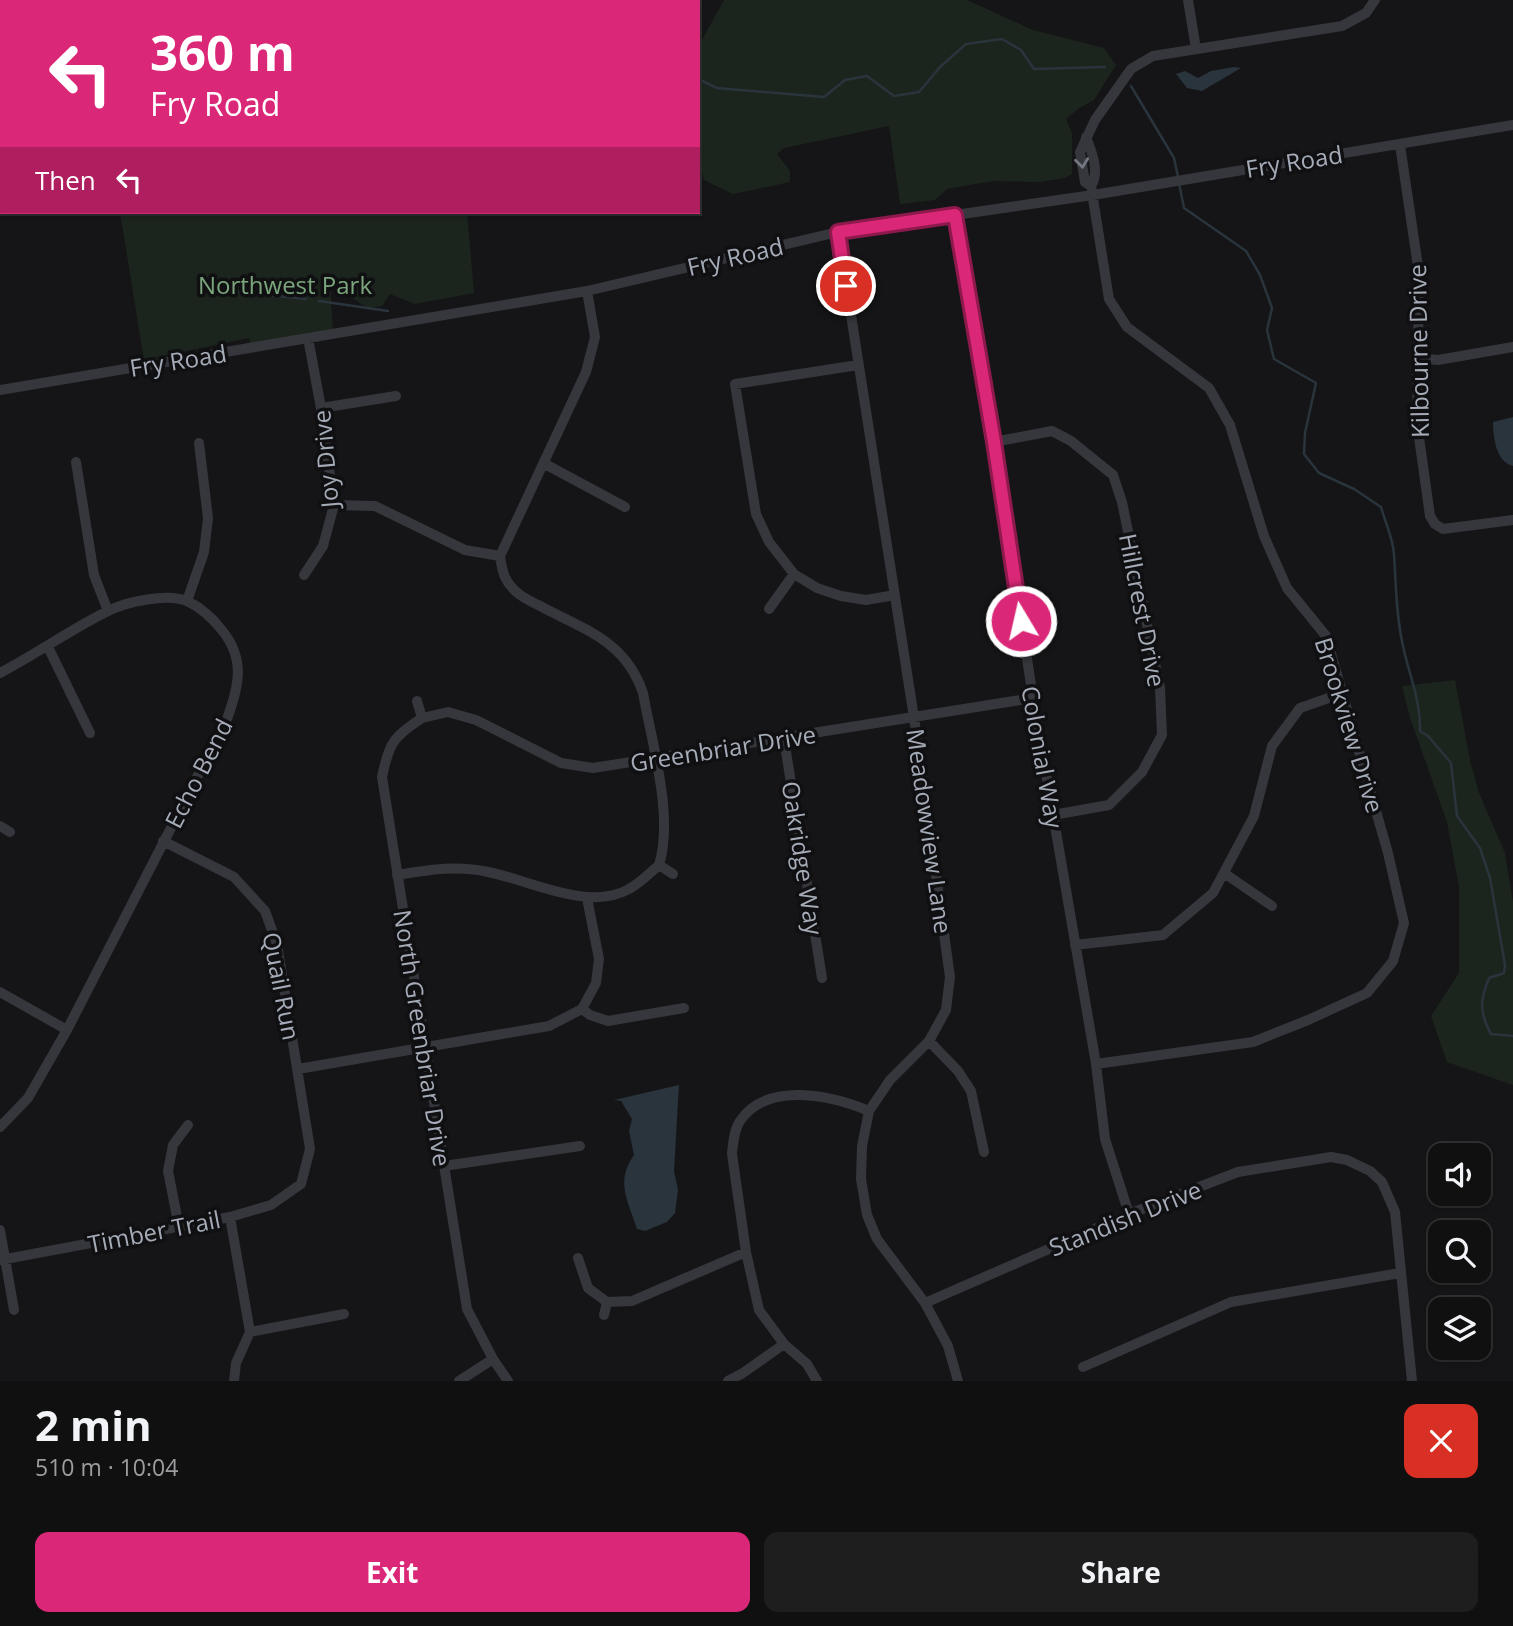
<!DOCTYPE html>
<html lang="en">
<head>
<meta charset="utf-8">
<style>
	body { margin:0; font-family:"Open Sans",sans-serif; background:#1e1e1f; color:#f1f3f6; height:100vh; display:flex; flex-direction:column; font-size:26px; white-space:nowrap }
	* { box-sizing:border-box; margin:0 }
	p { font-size:23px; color:#9c9d9f }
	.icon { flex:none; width:38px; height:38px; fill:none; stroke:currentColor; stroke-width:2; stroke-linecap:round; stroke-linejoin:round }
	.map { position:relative; height:1381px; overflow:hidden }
	.side { display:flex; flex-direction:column; background:#101011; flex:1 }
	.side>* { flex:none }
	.hud { position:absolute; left:0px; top:0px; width:700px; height:214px; box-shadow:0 2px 5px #0004,0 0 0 2px #303031; background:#db2777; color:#fff; overflow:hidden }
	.tools { position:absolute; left:1428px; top:1143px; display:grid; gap:14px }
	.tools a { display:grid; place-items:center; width:63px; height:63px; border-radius:14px; background:#101011; box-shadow:0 2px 5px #0004,0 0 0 2px #303031; font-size:35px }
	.pin { position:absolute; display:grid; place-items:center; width:60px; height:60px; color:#fff; margin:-30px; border:4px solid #fff; border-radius:50%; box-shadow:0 2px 7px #0007 }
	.me { position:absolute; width:77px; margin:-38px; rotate:351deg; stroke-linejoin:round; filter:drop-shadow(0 0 5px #0008) }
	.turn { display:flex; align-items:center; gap:24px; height:147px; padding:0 35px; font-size:32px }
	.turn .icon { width:91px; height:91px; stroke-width:2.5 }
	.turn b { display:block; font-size:49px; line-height:60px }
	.then { display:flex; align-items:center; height:66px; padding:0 35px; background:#0003; gap:14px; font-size:26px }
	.round { display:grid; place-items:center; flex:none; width:74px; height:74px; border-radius:14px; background:#1e1e1f }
	.summary { display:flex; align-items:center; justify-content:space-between; height:119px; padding:0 35px }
	h1 { font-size:42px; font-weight:700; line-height:52px }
	.action { display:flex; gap:14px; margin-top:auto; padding:14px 35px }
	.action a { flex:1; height:80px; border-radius:14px; background:#db2777; color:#fff; font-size:28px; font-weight:700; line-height:80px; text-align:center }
	.action a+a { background:#1e1e1f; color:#f1f3f6 }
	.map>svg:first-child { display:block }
	.green { fill:#1c251d }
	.water { fill:#2a343c }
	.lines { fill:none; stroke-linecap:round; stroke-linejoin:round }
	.stream { stroke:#2a343c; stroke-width:2.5 }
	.minor { stroke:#35373c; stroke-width:10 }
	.oneway { stroke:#737780 }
	.route-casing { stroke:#8e194d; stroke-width:18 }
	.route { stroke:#db2777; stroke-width:12 }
	.labels { text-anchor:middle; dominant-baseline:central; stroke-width:7; stroke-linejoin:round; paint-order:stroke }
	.street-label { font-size:24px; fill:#a5acb8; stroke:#101012 }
	.park-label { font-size:24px; fill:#7ba57c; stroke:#101012 }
</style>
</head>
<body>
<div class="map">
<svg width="1513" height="1381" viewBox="0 0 1513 1381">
	<rect width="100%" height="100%" fill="#151517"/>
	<path class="green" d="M 0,0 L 650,0 L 2,2 L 0,125 Z
		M 724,0 L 967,0 L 1033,30 L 1104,48 L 1116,65 L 1094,100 L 1078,109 L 1066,119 L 1072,133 L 1072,174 L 1065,178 L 1040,182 L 994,181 L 975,184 L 947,189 L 935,200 L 900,204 L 889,126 L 784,148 L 777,154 L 790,171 L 790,182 L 733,194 L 704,180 C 699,165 704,149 698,134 L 698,47 Z
		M 120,212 L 467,212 L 474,293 L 415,304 L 390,294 L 382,306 L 367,308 L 330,282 L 333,334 L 250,347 L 249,338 L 144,360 Z
		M 1455,680 L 1470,760 L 1479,793 L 1505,853 L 1513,902 L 1513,1085 L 1447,1062 L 1431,1016 L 1459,973 L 1459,887 L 1447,822 L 1410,718 L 1402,686 Z"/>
	<path class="water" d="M 1234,67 L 1241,68 L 1202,91 L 1187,88 L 1176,74 L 1185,71 L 1198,78 L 1211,71 Z
		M 1513,417 L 1513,466 C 1496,462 1493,437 1493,422 Z
		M 679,1085 L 674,1171 L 678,1190 L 675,1213 L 667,1222 L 645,1231 L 637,1229 C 628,1201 615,1182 634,1155 L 629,1131 L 632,1119 L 621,1101 L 614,1100 Z"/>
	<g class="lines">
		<path class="stream" d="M 45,0 L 47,2
			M 698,79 L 717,88 L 824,97 L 845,80 L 867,76 L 894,96 L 919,92 L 940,67 L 966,44 L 1002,39 L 1021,50 L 1034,69 L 1105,67
			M 1131,86 L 1174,158 L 1178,177
			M 1179,183 L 1184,208 L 1246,251 L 1260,275 L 1272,308 L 1267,330 L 1274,359 L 1316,383 L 1305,433 L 1304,454 L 1319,473 L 1354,489 L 1381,507 C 1385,522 1393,538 1394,554 C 1396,584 1396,616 1403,646 C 1409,675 1421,701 1420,731 L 1428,736 L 1451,763 L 1457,816 L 1480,848 L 1490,878 L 1505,965 L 1504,973 L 1489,978 C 1480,1000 1479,1012 1491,1034 L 1513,1036
			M 239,292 L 306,299
			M 319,301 L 388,311"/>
		<path class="minor" d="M 1188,0 L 1196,49
			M 1086,137 C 1092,152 1100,172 1091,186 L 1109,299 L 1127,327 L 1209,388 L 1230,425 L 1264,536 L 1287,588 L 1326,636 L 1388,853 L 1404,923 L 1393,961 L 1367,993 L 1308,1020 L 1253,1042 L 1096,1064
			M 1400,145 L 1419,273 L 1417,423 L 1430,516 L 1435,524 L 1443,529 L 1513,520
			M 1091,186 L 1085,182 L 1080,152 L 1095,120 L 1131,69 L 1153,56 L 1342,26 L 1366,13 L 1375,0
			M 955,215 L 994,442 L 1033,698 L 1096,1064 L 1105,1139 L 1129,1214
			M 838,232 L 915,724 L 950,977 L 946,1010 L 929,1041 L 890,1080 L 869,1111 L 862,1146 L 861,1179 L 867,1215 L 877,1239 L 925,1303 L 948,1346 L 958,1381
			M 587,291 L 595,337 L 586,372 L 500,556 C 501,562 502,571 505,577 C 512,593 528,600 542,607 C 586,630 626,642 643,693 C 652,744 674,816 659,865
			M 1418,358 L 1438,360 L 1513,347
			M 858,365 L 735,384 L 756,514 L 769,542 L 794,574 L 817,588 L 841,596 L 866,600 L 895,595
			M 0,390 L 587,291 L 838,232 L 1093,195 L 1513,125
			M 321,408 L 396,396
			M 994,442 L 1052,431 L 1071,441 L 1113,475 L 1122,502 L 1160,688 L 1162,735 L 1142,772 L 1109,805 L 1053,815
			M 76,462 L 94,575 L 108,611
			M 545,464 L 625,507
			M 334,505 L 375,506 L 465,550 L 500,556
			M 304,575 L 323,546 L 334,505 L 321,408 L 308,338
			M 187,601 L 204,552 L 208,518 L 199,443
			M 769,609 L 794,574
			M 48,647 L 90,733
			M 0,673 C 36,654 70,630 106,612 C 125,602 169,592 189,602 C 201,608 213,619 221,629 C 246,659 239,686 227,719 L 67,1030 L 28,1098 L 0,1127
			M 417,701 L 422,718 C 393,737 389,743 382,777 L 467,1309 L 493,1359 L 508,1381
			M 422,718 L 448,712 L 476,720 L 561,763 L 593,768 L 1033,698
			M 784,739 L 822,978
			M 0,826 L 10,832
			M 1224,873 L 1272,906
			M 397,875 C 429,870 456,865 488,872 C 530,880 589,912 629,889 C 640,883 650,873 659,865 L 673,874
			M 1075,945 L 1163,935 L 1213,893 L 1254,816 L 1272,746 L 1300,708 L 1343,693
			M 0,992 L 67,1030
			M 582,1009 L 596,983 L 599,959 L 587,898
			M 582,1009 L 590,1015 L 608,1021 L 684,1008
			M 929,1041 L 958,1071 L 971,1091 L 984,1152
			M 298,1069 L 549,1026 L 582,1009
			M 444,1166 L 580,1146
			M 230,1217 L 250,1332 L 236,1363 L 234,1381
			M 179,1227 L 168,1171 L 173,1145 L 188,1125
			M 0,1230 L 14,1310
			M 578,1258 L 588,1288 L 607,1302 L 604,1315
			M 0,1260 L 230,1217 L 271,1205 L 301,1184 L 310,1149 L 277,944 L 265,911 L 234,877 L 163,841
			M 607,1302 L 632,1301 L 746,1252
			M 925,1303 L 1129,1214 L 1238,1172 L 1331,1157 L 1347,1160 L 1370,1171 L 1382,1182 L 1395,1212 L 1412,1381
			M 250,1332 L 344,1314
			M 1083,1367 L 1231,1302 L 1400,1273
			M 459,1381 L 493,1359
			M 728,1381 L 743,1373 L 784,1344
			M 817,1381 L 807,1364 L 784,1344 L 759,1310 L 746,1252 L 732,1154 C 733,1143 734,1130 740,1121 C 767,1081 831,1095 869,1111"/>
	</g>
	<defs><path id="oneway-chevron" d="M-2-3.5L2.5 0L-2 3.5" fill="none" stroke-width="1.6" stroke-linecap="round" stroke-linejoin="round" transform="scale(1.75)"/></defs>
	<use class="oneway" href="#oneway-chevron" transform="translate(1082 163) rotate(83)"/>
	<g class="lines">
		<g class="route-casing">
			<path id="route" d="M 846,286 L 838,232 L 955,215 L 994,442 L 1021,621"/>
		</g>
		<use href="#route" class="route"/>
	</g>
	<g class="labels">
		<g class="street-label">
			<text transform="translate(1294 161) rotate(-9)">Fry Road</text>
			<text transform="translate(735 256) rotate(-13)">Fry Road</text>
			<text transform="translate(1418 351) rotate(-91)">Kilbourne Drive</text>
			<text transform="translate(178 360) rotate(-9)">Fry Road</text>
			<text transform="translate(325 459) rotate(-95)">Joy Drive</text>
			<text transform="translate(1143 610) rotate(79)">Hillcrest Drive</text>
			<text transform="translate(1350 725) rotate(73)">Brookview Drive</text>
			<text transform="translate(723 748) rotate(-9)">Greenbriar Drive</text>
			<text transform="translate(1043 757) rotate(80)">Colonial Way</text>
			<text transform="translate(198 773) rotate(-63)">Echo Bend</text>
			<text transform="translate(930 831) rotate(82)">Meadowview Lane</text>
			<text transform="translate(803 858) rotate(81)">Oakridge Way</text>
			<text transform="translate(282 986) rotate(79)">Quail Run</text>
			<text transform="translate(423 1038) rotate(81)">North Greenbriar Drive</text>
			<text transform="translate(1125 1218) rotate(-22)">Standish Drive</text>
			<text transform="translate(154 1231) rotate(-11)">Timber Trail</text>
		</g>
		<g class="park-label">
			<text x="285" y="284">Northwest Park</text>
		</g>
	</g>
</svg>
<div class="tools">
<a><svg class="icon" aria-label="sound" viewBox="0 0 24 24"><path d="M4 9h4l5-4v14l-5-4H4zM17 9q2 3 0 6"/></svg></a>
<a><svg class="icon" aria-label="search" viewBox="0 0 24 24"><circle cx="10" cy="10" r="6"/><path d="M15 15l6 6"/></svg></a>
<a><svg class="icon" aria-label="layers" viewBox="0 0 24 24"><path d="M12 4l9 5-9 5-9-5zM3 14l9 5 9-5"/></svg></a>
</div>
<div class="pin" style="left:846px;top:286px;background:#d93025"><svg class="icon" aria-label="arrive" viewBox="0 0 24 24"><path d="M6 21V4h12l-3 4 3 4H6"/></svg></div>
<svg class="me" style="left:1021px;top:621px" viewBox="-20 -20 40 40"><circle r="17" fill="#db2777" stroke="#fff" stroke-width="3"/><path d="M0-11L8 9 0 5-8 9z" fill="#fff"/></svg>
<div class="hud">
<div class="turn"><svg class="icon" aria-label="left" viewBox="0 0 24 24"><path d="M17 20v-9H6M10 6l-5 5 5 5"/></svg><div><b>360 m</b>Fry Road</div></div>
<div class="then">Then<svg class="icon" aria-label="left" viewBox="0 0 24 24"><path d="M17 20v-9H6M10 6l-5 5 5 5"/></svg></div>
</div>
</div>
<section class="side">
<div class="summary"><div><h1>2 min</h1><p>510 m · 10:04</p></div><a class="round" style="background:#d93025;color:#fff"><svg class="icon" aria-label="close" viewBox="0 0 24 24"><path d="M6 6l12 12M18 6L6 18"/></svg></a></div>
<div class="action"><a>Exit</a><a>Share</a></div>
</section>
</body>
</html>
